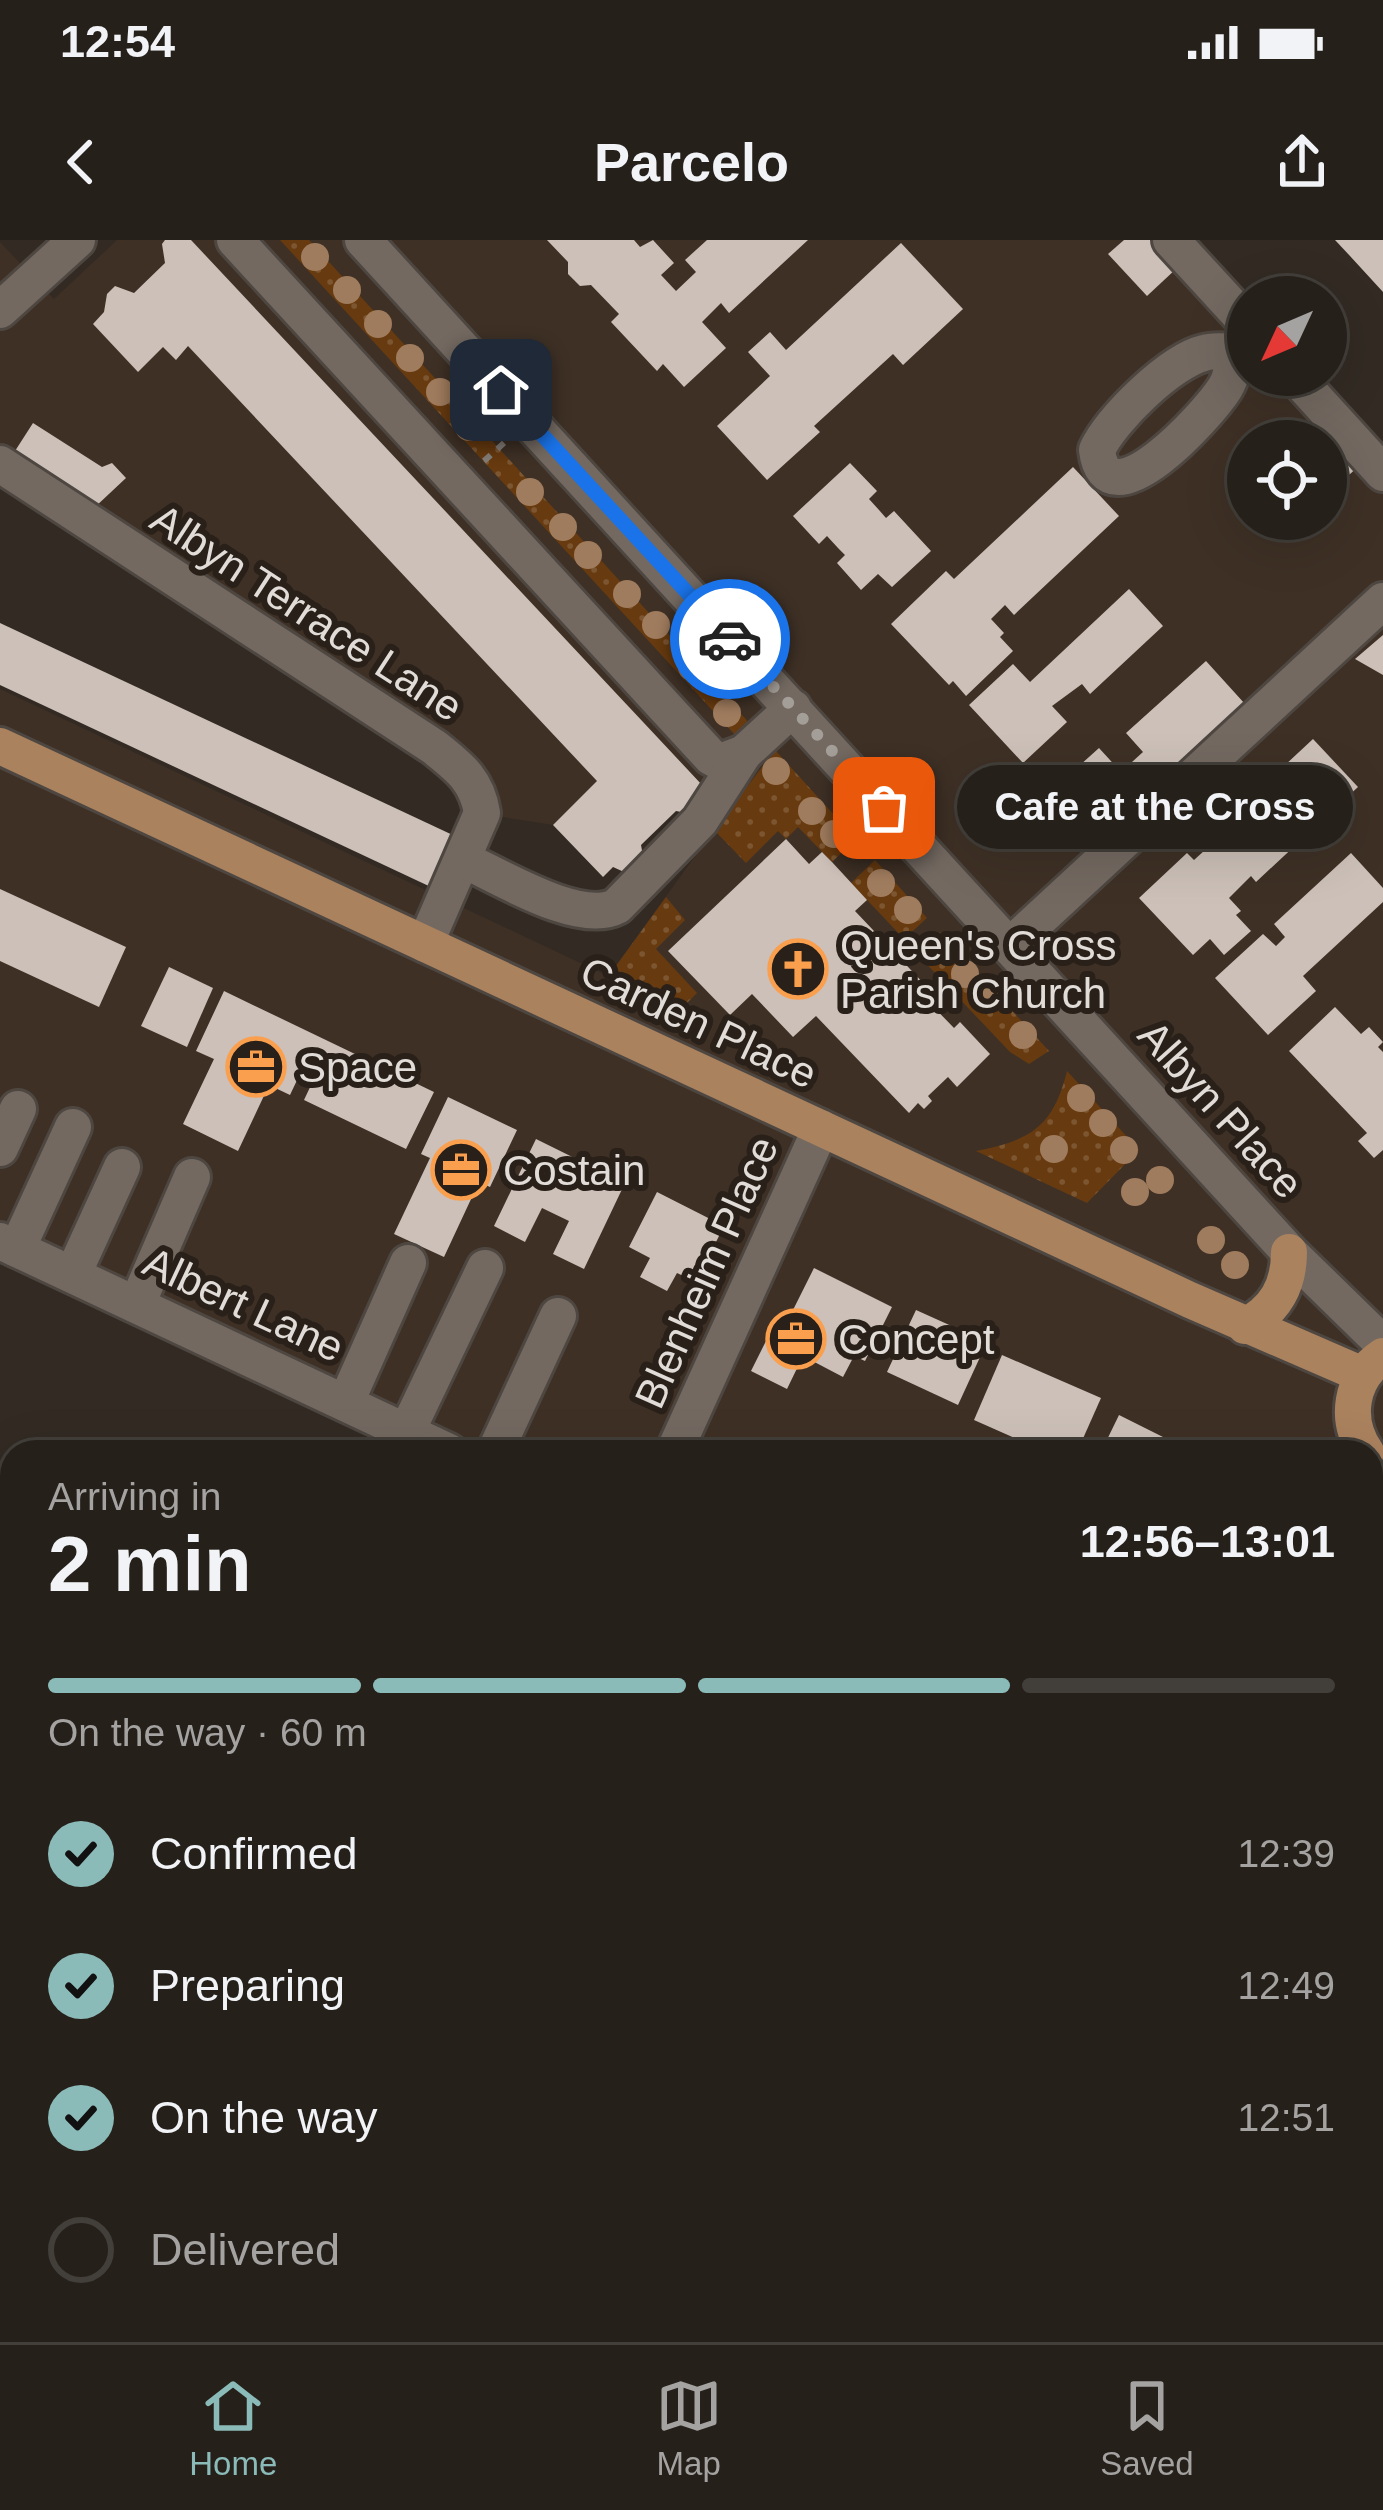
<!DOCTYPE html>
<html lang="en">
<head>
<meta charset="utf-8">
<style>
  :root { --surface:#26201a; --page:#322d27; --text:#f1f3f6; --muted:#a4a3a2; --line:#423e39; --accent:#8bbbb9 }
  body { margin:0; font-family:Arial,sans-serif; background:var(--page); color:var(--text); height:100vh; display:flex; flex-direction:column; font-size:45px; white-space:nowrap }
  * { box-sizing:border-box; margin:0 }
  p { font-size:39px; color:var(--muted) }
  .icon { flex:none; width:66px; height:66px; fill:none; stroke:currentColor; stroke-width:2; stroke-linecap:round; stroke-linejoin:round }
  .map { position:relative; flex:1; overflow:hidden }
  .panel { position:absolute; left:0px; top:1200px; width:1383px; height:903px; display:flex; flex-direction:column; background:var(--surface); border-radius:36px 36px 0 0; box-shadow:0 12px 48px #0002,0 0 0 3px var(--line) }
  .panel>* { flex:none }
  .needle { width:78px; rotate:226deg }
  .controls { position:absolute; left:1227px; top:36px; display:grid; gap:24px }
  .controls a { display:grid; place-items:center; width:120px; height:120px; border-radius:50%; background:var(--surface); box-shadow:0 12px 48px #0002,0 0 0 3px var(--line); font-size:60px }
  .pin { position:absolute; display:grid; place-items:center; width:102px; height:102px; color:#fff; margin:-51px; border-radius:24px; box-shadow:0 6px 18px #0006 }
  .courier { position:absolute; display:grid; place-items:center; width:120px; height:120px; margin:-60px; border:9px solid #1a73e8; border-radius:50%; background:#fff; color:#222; box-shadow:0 3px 15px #0007 }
  .bubble { position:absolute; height:84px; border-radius:42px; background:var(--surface); box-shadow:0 12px 48px #0002,0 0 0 3px var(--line); font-size:39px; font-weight:800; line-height:84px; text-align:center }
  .overview em { font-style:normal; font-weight:800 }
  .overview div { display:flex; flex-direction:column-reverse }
  .overview { display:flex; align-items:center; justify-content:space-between; height:204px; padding:0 48px }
  h1 { font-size:78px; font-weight:800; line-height:90px }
  .bar { display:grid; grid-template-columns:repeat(4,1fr); gap:18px 12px; align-content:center; height:144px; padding:0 48px }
  .bar i { height:15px; border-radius:9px; background:var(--line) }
  .bar .selected { background:var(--accent) }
  .bar p { grid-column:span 4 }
  ol { padding:0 48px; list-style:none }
  li { display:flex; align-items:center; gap:36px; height:132px }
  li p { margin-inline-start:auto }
  li .icon { padding:12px; border-radius:50%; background:var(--accent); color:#111; stroke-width:4 }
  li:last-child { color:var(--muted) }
  li i { width:66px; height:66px; border:6px solid var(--line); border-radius:50% }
  .status { display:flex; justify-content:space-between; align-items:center; height:84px; padding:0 60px; background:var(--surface); direction:ltr }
  .status svg { height:33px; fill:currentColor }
  header { display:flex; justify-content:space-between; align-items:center; height:156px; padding:0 48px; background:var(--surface); font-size:54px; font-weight:800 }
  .tab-bar { display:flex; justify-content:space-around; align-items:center; height:168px; border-top:3px solid var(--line); background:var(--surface); font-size:33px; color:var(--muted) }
  .tab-bar a { display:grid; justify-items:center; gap:6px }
  .tab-bar .selected { color:var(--accent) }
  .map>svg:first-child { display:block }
  .built { fill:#3e3025; fill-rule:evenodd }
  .grass { fill:url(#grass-dots) }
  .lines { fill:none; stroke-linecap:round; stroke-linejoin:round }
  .stream { stroke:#af661c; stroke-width:10 }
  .building { fill:#ccc0b8 }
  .minor-casing { stroke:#4e4741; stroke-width:42 }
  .major-casing { stroke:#4e4741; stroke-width:42 }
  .path { stroke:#847d77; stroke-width:6; stroke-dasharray:9 9; stroke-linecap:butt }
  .minor { stroke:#736961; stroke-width:36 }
  .major { stroke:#ab825e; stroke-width:36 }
  .tree { fill:#a07c5e }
  .done { stroke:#a49e98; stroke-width:12; stroke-dasharray:0 21.6 }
  .route { stroke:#1a73e8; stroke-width:15 }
  .labels { text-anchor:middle; stroke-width:12; stroke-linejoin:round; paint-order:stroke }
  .street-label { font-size:42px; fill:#e1dcd7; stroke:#282019 }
  .poi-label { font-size:42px; fill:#e1dcd7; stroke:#282019; text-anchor:start }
</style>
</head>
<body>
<div class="status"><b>12:54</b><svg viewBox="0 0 49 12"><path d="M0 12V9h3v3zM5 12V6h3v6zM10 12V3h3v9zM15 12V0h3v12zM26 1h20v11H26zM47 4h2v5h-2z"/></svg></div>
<header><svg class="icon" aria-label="back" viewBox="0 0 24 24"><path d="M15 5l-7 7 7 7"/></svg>Parcelo<svg class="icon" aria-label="share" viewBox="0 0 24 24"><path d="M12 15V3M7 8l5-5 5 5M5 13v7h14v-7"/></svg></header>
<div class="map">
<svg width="1383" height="2102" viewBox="0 0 1383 2102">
  <defs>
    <pattern id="grass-dots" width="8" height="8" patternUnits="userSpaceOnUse" patternTransform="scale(3)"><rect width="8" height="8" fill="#673a0f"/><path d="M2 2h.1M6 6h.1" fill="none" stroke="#7c5631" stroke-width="1.8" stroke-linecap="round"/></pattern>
  </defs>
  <rect width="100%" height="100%" fill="#322a23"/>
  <path class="built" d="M117,0H1150L1248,106V135H1274L1383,253V1634L1371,1628V1212H485L0,984V449L608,736L728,571L651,491L553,585L496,576L461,542L0,244V2L54,59ZM1248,201H1326V279H1248Z"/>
  <g class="grass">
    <polygon points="280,0 309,0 752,486 735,495"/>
    <polygon points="775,510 856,599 832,622 798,587 786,599 778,591 746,623 714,590"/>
    <polygon points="875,620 927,678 904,699 851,643"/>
    <polygon points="666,657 685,680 656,709 697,753 679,771 608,737"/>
    <polygon points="940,692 1049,811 1029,824 1010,812 917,714"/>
    <path d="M1067,831L1139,910L1087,963L976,911C1031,900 1053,887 1067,831Z"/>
  </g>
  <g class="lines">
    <polyline class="stream" points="1371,1829 1383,1835"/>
  </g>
  <g class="building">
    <polygon points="165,0 191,0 704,547 686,573 676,571 641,605 643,616 637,627 624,632 613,627 603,637 553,585 597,541 188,106 176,120 163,107 138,132 93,84 104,72 107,54 115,46 134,53 165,23 162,4"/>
    <polygon points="547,0 634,0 640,7 653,0 674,23 661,35 676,51 696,32 685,20 707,0 808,0 729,73 721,63 702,82 726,108 684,147 663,124 657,131 611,82 619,74 591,45 580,46 568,34 568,22"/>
    <polygon points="1124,0 1152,0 1177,28 1147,56 1108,14"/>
    <polygon points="1335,0 1383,0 1383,52 1350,16"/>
    <polygon points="901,3 963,69 903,125 893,114 814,186 820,192 767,240 717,186 770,136 748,112 770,92 786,110"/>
    <polygon points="33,183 102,227 112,223 126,238 94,268 75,250 15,211"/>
    <polygon points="1339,200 1361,224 1326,256 1326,212"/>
    <polygon points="850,223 877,251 869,259 879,270 886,278 894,271 931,311 892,347 878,334 861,350 837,323 845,315 838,308 827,296 819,304 793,276"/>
    <polygon points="1073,227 1119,276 1014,375 1005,365 991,379 1004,393 1000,397 1013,411 966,456 953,441 949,445 891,384 946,331 954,339"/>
    <polygon points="1129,349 1163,386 1090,454 1082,444 1052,466 1067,482 1023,523 969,465 1013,424 1030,442"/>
    <polygon points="0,383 457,597 433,648 0,445"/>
    <polygon points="1383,395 1383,435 1355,419"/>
    <polygon points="1206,421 1245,464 1165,535 1155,525 1133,545 1155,570 1105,615 1049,553 1099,508 1121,532 1143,512 1126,493"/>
    <polygon points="1313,499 1358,547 1256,642 1251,636 1229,658 1241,671 1236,675 1251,691 1224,715 1210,699 1193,715 1139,658 1187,613 1194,620 1216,600 1211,594"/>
    <polygon points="786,599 809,624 822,612 832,622 867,660 855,671 928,748 921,754 954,788 960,782 990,814 957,847 948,837 928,856 932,861 924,869 918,863 909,873 816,776 793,797 752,754 730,775 668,711"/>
    <polygon points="1351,613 1383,648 1383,662 1303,736 1316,751 1268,795 1215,738 1263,694 1276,706 1285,697 1274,684"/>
    <polygon points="0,649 126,707 99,767 0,721"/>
    <polygon points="169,727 213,748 187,807 141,786"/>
    <polygon points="224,751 434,852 406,909 304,860 312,843 299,836 290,855 269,845 238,911 183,884 214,819 196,811"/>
    <polygon points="1335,767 1361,794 1369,787 1383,802 1378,807 1383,812 1383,910 1374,918 1358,901 1367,893 1289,811"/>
    <polygon points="448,857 517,890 490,947 479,942 444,1017 394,994 430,918 421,914"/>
    <polygon points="536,899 625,943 584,1029 553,1014 569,981 542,968 525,1002 494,986"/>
    <polygon points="657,952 724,986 696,1042 677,1033 667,1051 640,1037 650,1018 629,1007"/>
    <polygon points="814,1028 892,1067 865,1121 854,1116 843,1137 803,1116 787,1149 751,1131 778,1077 787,1082"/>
    <polygon points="916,1070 987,1102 958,1165 887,1132"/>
    <polygon points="1002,1115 1101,1158 1077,1212 1046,1212 974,1180"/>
    <polygon points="1119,1175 1169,1200 1195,1212 1101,1212"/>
    <polygon points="0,1226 12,1232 12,1290 0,1284"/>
    <polygon points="1383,1353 1383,1572 1371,1598 1371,1401 1378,1387 1371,1384 1371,1379"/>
    <polygon points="0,1408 12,1414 12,1478 0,1472"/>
    <polygon points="0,1577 12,1580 12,1612 0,1606"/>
    <polygon points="1371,1740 1383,1746 1383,1803 1371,1797"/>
    <polygon points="0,1931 7,1938 12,1932 12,2018 0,2007"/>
    <polygon points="1383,2053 1383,2082 1372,2077"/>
    <polygon points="111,2091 186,2091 181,2102 112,2102"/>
    <polygon points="326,2091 396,2091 390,2102 321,2102"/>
    <polygon points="827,2091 880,2091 875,2102 850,2102"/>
    <polygon points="1034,2091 1068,2091 1093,2102 1030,2102"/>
  </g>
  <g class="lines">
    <g class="minor-casing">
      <g id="minor">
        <polyline points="235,0 711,517 720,522 744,513 793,468"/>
        <polyline points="363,0 1289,1012 1383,1104"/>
        <polyline points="1171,0 1248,84"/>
        <polyline points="0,70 77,0"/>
        <path d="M1233,112C1233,125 1232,137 1225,148C1208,175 1106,288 1097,210C1111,179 1171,121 1204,113C1213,110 1224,111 1233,112L1248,98"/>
        <polyline points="1294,135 1383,233"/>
        <path d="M0,224L434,507C459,527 477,540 482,573L425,704"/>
        <path d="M464,620C501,637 580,686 617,666L700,581L744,513"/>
        <polyline points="1011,705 1383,361"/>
        <polyline points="0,908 18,869"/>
        <polyline points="0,1001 449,1212"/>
        <polyline points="17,1009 73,887"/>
        <polyline points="73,1034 122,927"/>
        <polyline points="137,1064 192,937"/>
        <polyline points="346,1162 408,1023"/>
        <polyline points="406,1193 485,1028"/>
        <polyline points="495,1212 558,1076"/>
        <polyline points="674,1212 821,888"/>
        <polyline points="1371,1270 1383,1242"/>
        <polyline points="0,1345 12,1351"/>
        <polyline points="0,1566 12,1571"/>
        <polyline points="1371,1646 1383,1652"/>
        <polyline points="1371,1861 1383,1866"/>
        <polyline points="0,1891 12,1880"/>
        <polyline points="0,2079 26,2102"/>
        <polyline points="1228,2091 1252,2102"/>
        <polyline points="259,2102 264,2091"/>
        <polyline points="608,2102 613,2091"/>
        <polyline points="988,2102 993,2091"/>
      </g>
    </g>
    <g class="major-casing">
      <g id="major">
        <polyline points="0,506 1190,1060 1363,1135"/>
        <path d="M1245,1086C1275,1070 1289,1047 1289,1012"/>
        <path d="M1366,1212C1344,1180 1350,1138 1383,1116"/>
      </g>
    </g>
    <polyline class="path" points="484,221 505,202"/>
    <use href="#minor" class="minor"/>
    <use href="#major" class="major"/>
  </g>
  <g class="tree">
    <circle cx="315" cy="17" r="14"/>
    <circle cx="347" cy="50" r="14"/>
    <circle cx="378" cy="84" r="14"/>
    <circle cx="410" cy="118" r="14"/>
    <circle cx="440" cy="152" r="14"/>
    <circle cx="469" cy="187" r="14"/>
    <circle cx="530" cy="252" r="14"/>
    <circle cx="563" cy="287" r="14"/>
    <circle cx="588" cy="315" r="14"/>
    <circle cx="627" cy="354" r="14"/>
    <circle cx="656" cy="385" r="14"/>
    <circle cx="692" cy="427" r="14"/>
    <circle cx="727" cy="473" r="14"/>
    <circle cx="776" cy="531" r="14"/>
    <circle cx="812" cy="571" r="14"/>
    <circle cx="834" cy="594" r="14"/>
    <circle cx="881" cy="643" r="14"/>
    <circle cx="908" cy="670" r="14"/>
    <circle cx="947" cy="709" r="14"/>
    <circle cx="965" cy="734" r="14"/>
    <circle cx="985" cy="757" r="14"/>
    <circle cx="1023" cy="795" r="14"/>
    <circle cx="1081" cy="858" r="14"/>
    <circle cx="1103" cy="883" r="14"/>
    <circle cx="1054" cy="909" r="14"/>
    <circle cx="1124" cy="910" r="14"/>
    <circle cx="1160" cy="940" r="14"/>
    <circle cx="1135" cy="952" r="14"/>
    <circle cx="1211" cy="1000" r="14"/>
    <circle cx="1235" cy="1025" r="14"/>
  </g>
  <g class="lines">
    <polyline class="done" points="730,399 884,568"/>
    <polyline class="route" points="501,150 730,399"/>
  </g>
  <defs>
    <g id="church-ring" transform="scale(3)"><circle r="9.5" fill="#282019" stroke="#fa9f4e" stroke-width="1.5"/><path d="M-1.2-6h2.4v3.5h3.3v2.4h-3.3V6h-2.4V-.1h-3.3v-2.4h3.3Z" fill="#fa9f4e"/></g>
    <g id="office-ring" transform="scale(3)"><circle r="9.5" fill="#282019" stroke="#fa9f4e" stroke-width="1.5"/><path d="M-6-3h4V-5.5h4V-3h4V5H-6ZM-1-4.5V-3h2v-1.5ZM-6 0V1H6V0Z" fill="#fa9f4e"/></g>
  </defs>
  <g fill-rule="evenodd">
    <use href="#church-ring" x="798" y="729"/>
    <use href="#office-ring" x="256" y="827"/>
    <use href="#office-ring" x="461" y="930"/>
    <use href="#office-ring" x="796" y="1099"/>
  </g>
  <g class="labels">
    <g class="street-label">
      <text transform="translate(307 372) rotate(33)" y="15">Albyn Terrace Lane</text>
      <text transform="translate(699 782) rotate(25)" y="15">Carden Place</text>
      <text transform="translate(1221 869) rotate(48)" y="15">Albyn Place</text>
      <text transform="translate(706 1032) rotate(-66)" y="15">Blenheim Place</text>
      <text transform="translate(244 1064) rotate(25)" y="15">Albert Lane</text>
    </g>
    <g class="poi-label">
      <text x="840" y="720">Queen's Cross<tspan x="840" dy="48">Parish Church</tspan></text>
      <text x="298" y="842">Space</text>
      <text x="503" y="945">Costain</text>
      <text x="838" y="1114">Concept</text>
    </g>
  </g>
</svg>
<div class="controls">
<a><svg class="needle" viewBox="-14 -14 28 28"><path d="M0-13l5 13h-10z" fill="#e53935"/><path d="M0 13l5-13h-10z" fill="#a4a3a2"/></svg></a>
<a><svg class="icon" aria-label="locate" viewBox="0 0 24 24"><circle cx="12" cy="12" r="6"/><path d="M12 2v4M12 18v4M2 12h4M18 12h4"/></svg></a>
</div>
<div class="pin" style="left:884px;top:568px;background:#ea580c"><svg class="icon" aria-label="bag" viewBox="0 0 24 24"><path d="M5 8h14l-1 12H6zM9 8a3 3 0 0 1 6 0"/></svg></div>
<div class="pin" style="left:501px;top:150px;background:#1f2937"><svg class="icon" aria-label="home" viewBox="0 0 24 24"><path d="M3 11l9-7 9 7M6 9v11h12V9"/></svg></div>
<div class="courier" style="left:730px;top:399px"><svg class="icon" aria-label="car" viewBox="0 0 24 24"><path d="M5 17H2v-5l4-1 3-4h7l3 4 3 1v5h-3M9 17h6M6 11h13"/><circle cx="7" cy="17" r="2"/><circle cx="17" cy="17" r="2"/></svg></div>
<div class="bubble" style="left:957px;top:525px;width:396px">Cafe at the Cross</div>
<section class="panel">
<div class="overview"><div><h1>2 min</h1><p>Arriving in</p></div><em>12:56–13:01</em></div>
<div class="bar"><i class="selected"></i><i class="selected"></i><i class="selected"></i><i></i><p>On the way · 60 m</p></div>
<ol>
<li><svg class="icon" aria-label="check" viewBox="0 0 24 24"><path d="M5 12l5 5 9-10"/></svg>Confirmed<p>12:39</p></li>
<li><svg class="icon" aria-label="check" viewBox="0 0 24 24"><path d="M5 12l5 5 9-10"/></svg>Preparing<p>12:49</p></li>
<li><svg class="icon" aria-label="check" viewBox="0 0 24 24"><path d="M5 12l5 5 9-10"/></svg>On the way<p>12:51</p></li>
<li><i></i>Delivered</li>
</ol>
</section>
</div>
<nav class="tab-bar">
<a class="selected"><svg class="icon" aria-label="home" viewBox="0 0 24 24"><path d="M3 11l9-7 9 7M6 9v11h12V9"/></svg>Home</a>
<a><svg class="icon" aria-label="map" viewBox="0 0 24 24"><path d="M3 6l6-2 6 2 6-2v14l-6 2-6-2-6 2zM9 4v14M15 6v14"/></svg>Map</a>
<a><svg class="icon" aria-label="saved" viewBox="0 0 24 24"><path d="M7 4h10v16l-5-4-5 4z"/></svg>Saved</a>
</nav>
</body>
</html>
